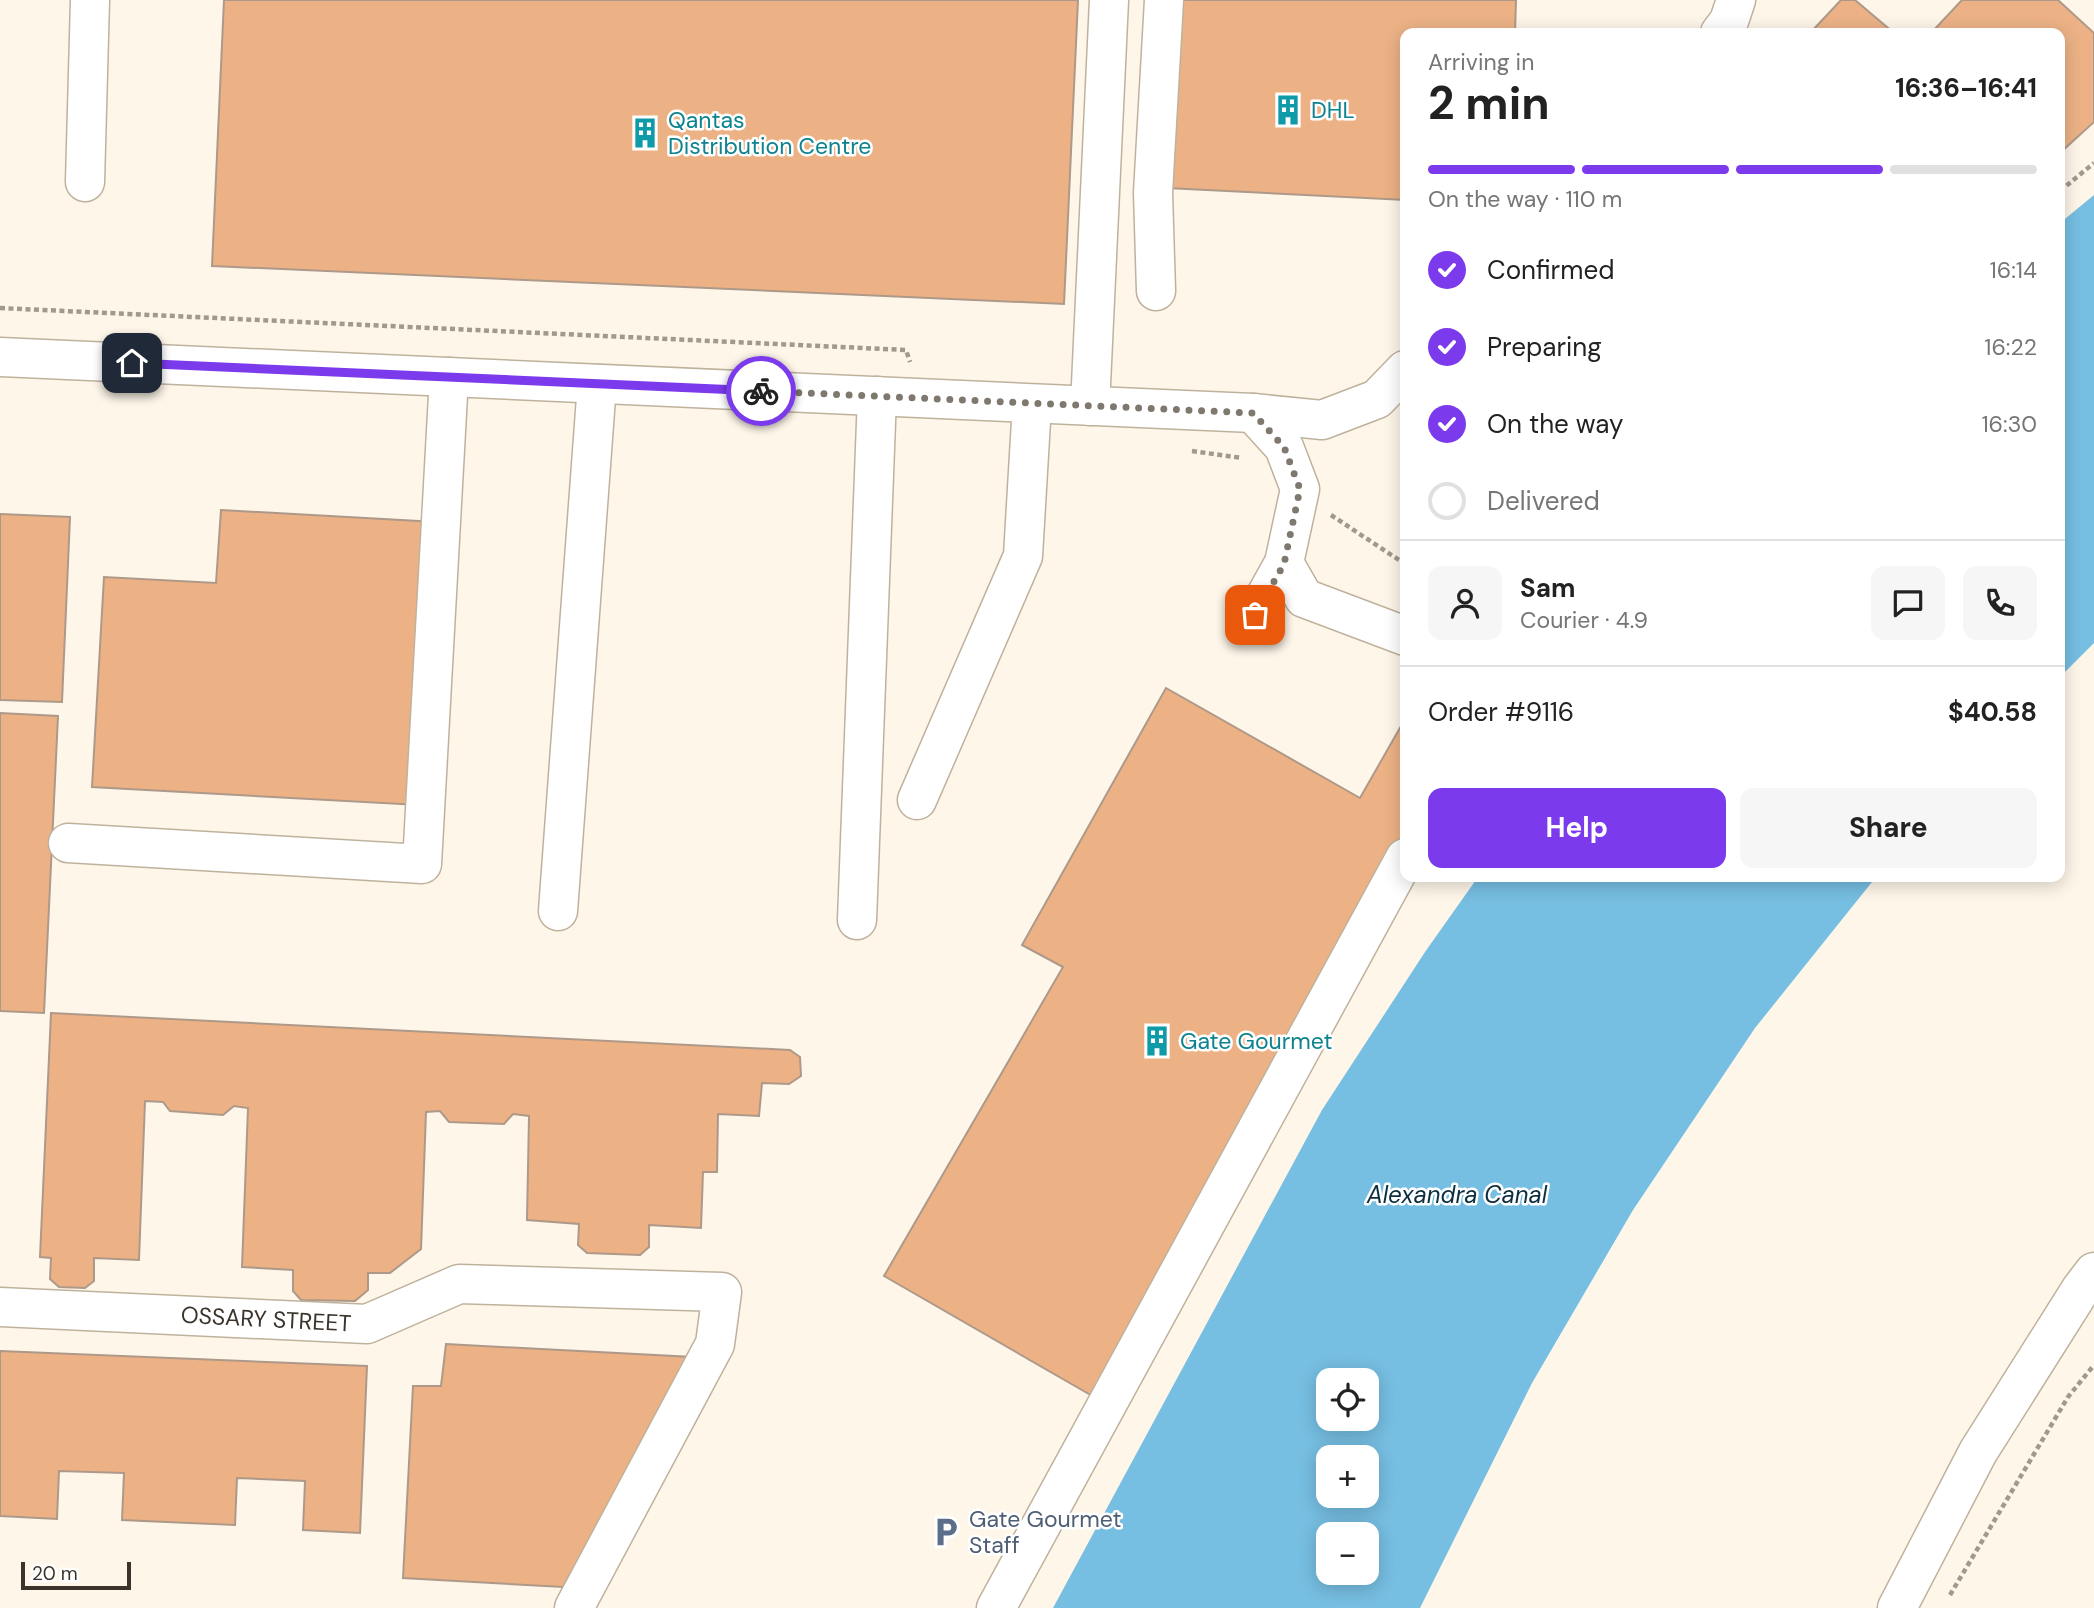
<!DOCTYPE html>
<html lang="en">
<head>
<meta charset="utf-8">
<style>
  :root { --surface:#fff; --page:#f6f6f6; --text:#222; --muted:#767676; --line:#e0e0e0; --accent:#7c3aed }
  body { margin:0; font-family:"DM Sans",sans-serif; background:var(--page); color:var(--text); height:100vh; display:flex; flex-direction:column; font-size:26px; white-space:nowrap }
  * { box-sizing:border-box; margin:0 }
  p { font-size:23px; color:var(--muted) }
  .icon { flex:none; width:38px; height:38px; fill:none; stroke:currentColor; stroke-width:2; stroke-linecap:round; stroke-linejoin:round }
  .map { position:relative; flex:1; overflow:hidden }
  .panel { position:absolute; left:1400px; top:28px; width:665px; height:854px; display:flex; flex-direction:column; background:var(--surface); border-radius:14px; box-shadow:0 4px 18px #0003 }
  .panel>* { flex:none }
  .fabs { position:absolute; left:1316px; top:1368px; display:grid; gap:14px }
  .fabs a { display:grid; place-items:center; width:63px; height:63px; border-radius:14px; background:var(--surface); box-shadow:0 4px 18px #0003; font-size:35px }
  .scale { position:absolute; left:21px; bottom:18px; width:110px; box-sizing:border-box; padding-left:7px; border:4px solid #3a342c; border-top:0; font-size:19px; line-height:24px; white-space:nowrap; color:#3a342c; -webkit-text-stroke:5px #fff; paint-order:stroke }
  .pin { position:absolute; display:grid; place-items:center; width:60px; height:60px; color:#fff; margin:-30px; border-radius:14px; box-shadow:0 4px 10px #0006 }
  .courier { position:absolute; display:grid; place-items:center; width:70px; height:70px; margin:-35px; border:5px solid #7c3aed; border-radius:50%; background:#fff; color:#222; box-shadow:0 2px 9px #0007 }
  .summary em { font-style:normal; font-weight:700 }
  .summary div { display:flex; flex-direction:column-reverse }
  .summary { display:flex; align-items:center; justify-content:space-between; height:119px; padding:0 28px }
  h1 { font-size:46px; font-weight:700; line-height:52px }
  .bar { display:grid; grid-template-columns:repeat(4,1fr); gap:10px 7px; align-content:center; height:84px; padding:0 28px }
  .bar i { height:9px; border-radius:5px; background:var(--line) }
  .bar .selected { background:var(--accent) }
  .bar p { grid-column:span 4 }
  .line { display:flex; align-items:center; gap:18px; padding:0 28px; border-top:2px solid var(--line) }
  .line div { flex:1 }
  .round { display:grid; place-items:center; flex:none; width:74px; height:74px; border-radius:14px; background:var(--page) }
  ol { padding:0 28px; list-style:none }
  li { display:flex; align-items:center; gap:21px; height:77px }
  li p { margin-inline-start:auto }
  li .icon { padding:7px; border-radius:50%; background:var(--accent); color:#fff; stroke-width:4 }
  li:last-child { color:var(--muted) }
  li i { width:38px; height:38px; border:4px solid var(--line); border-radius:50% }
  .action { display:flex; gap:14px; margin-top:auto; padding:14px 28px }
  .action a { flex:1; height:80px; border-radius:14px; background:var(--accent); color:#fff; font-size:28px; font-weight:700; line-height:80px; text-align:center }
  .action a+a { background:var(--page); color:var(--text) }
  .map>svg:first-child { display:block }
  .water { fill:#76bee2; fill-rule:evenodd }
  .building { fill:#ecb286; stroke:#ae9989; stroke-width:2 }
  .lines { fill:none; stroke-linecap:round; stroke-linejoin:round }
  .minor-casing { stroke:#bfb29d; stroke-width:41 }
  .path { stroke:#a0998e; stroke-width:4.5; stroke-dasharray:5 3.5; stroke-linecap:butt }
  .minor { stroke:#fff; stroke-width:38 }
  .done { stroke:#7f786e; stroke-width:7; stroke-dasharray:0 12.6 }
  .route { stroke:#7c3aed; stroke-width:9 }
  .labels { text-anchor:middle; stroke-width:5; stroke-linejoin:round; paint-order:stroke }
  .culture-label { font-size:23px; fill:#0d838f; stroke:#fff; text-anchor:start }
  .street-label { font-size:23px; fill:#3a342c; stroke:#fff }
  .service-label { font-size:23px; fill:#4e5e75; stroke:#fff; text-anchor:start }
  .water-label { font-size:24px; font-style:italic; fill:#0c2e3e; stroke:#fff }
</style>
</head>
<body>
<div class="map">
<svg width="2094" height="1608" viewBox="0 0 2094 1608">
  <rect width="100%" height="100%" fill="#fef6e9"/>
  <g class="water">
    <polygon points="2094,195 2094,643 2060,677 2060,223"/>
    <path d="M1478,877H1876L1755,1028L1633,1210L1532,1383L1420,1608H1053L1322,1110L1425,952ZM1328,1381H1367V1419H1328ZM1328,1458H1367V1496H1328ZM1328,1535H1367V1573H1328Z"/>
  </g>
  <g class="building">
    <polygon points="224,0 1078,0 1064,304 212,266"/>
    <polygon points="1177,0 1516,0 1515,33 1405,33 1405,200 1167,188"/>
    <polygon points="1841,0 1855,0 1894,33 1810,33"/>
    <polygon points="1962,0 2058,0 2094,33 2094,122 2060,153 2060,33 1931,33"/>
    <polygon points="221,510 436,522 419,805 92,787 104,577 216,583"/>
    <polygon points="0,514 70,517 62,702 0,700"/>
    <polygon points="1166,688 1360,798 1405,719 1405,843 1094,1397 884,1276 1063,967 1022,945"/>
    <polygon points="0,713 58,716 44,1013 0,1011"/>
    <polygon points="51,1013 790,1050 800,1057 801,1076 789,1084 762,1083 759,1116 718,1114 717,1172 703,1172 701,1228 649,1225 649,1247 640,1255 587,1253 578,1245 579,1224 527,1220 529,1116 513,1114 504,1124 449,1122 440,1111 426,1112 421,1249 390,1273 368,1273 368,1290 355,1301 301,1300 293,1291 293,1270 242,1267 248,1108 234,1106 223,1115 170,1111 163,1102 145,1101 139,1260 94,1258 94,1281 85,1288 59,1287 50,1279 51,1258 40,1257"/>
    <polygon points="446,1344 692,1357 563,1587 403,1578 413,1386 441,1386"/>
    <polygon points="0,1351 367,1366 360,1533 303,1530 305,1481 237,1478 235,1525 122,1520 124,1473 59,1471 57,1519 0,1516"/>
  </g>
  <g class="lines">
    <g class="minor-casing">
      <g id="minor">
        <polyline points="1720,33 1729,21 1736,0"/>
        <polyline points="85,182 90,0"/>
        <polyline points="1156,291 1153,193 1164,0"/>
        <polyline points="0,357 1253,413 1322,420 1377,399 1405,370"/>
        <polyline points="1090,406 1109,0"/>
        <polyline points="1253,413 1284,447 1300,489 1284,563 1304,598 1405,636"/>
        <polyline points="1255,615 1284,563"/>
        <polyline points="917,800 1023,556 1032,404"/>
        <polyline points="68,843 422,864 449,377"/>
        <polyline points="558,911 597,384"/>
        <polyline points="857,920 877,396"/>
        <polyline points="0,1307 367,1324 459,1284 722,1292 715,1344 574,1608"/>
        <polyline points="996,1608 1405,858"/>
        <polyline points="1897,1608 1978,1452 2081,1289 2094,1272"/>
      </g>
    </g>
    <g class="path">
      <polyline points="2060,191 2094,163"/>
      <polyline points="0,308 906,350 910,362"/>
      <polyline points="1192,451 1242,458"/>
      <polyline points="1331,515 1405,564"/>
      <polyline points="1950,1595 2068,1397 2094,1365"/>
    </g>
    <use href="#minor" class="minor"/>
  </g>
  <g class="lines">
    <polyline class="done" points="761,391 1253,413 1284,447 1300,489 1284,564 1255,615"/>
    <polyline class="route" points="132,363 761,391"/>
  </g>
  <defs>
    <g id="building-bare" transform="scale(2.415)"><path d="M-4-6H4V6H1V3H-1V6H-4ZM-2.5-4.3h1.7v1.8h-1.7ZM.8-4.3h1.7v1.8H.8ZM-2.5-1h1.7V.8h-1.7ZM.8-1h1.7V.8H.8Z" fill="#0f9aa8" stroke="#fff" stroke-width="2.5" paint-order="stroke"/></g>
    <g id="parking-bare" transform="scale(2.415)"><path d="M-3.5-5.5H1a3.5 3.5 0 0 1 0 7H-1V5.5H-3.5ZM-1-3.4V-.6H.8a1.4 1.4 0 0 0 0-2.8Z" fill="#5c6f8a" stroke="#fff" stroke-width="2.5" paint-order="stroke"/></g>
  </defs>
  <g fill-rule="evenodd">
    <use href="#building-bare" x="1288" y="110"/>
    <use href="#building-bare" x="645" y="133"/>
    <use href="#building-bare" x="1157" y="1041"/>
    <use href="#parking-bare" x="946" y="1532"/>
  </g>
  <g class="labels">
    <g class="culture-label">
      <text x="1311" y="118">DHL</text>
      <text x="668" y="128">Qantas<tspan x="668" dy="26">Distribution Centre</tspan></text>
      <text x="1180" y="1049">Gate Gourmet</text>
    </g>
    <g class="street-label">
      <text transform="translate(266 1319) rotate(3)" y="8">OSSARY STREET</text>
    </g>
    <g class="service-label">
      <text x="969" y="1527">Gate Gourmet<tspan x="969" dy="26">Staff</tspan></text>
    </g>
    <g class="water-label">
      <text x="1457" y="1203">Alexandra Canal</text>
    </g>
  </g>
</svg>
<div class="fabs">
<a><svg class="icon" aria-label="locate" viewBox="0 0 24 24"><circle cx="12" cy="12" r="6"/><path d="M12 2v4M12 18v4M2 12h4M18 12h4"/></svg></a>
<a>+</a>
<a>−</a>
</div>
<div class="scale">20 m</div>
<div class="pin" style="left:1255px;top:615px;background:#ea580c"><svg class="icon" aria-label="bag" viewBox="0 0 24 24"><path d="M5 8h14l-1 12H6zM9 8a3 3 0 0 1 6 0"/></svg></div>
<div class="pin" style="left:132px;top:363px;background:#1f2937"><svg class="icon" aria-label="home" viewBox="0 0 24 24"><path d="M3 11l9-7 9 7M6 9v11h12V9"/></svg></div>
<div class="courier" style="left:761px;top:391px"><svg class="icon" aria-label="bike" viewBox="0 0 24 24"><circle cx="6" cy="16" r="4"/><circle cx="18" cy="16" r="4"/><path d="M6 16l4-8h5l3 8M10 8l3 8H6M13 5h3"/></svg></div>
<section class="panel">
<div class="summary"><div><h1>2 min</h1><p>Arriving in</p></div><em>16:36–16:41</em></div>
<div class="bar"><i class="selected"></i><i class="selected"></i><i class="selected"></i><i></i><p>On the way · 110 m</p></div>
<ol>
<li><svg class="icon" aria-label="check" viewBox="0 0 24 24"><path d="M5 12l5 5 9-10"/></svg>Confirmed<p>16:14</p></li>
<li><svg class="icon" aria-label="check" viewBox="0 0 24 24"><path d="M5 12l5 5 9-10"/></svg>Preparing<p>16:22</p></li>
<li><svg class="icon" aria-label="check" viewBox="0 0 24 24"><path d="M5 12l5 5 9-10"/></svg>On the way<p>16:30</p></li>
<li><i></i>Delivered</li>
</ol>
<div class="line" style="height:126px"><a class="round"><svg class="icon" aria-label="person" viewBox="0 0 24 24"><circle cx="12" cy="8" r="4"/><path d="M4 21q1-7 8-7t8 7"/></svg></a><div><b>Sam</b><p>Courier · 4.9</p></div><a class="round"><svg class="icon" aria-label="chat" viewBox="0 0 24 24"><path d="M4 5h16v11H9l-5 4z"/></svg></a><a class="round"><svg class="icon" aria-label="phone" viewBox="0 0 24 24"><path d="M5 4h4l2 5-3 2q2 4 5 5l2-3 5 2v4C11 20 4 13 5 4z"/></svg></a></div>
<div class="line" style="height:91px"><div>Order #9116</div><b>$40.58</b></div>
<div class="action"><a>Help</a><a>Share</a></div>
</section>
</div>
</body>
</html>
